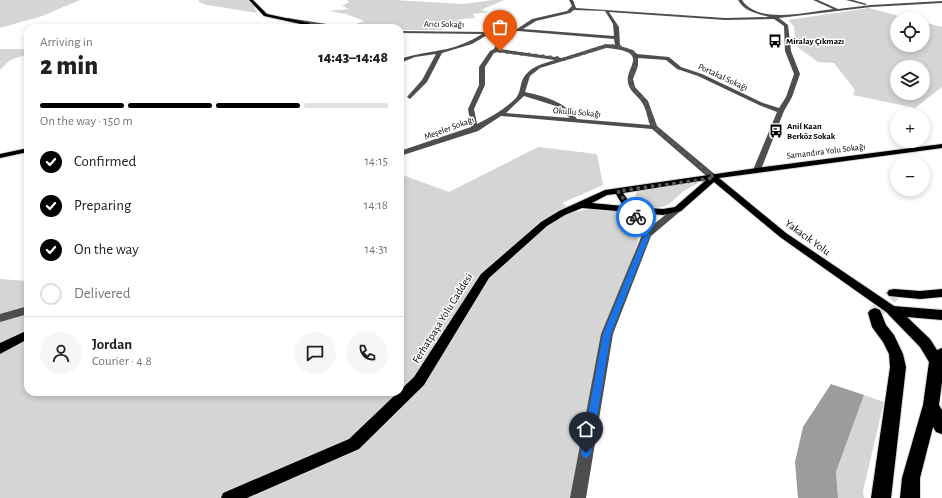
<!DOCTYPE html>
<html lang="en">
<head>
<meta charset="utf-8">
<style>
  :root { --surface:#fff; --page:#f6f6f6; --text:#202124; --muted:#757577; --line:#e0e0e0; --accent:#000 }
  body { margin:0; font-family:"Alegreya Sans",sans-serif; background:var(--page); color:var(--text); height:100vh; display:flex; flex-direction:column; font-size:15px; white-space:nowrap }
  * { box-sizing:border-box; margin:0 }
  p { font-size:13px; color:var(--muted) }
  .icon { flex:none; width:22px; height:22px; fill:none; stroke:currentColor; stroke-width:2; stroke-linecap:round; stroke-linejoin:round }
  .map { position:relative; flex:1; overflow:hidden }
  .drawer { position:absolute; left:24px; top:24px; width:380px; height:372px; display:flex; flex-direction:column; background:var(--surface); border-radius:12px; box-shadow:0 2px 6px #0003 }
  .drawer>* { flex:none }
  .buttons { position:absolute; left:890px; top:12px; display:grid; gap:8px }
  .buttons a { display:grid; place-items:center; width:40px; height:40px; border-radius:50%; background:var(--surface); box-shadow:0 2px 6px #0003; font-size:20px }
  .pin { position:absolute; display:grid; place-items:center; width:34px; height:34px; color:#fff; margin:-41px -17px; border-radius:50% 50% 50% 0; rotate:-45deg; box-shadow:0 0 4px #0007 }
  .pin .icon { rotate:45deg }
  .courier { position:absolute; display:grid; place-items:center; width:40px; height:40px; margin:-20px; border:3px solid #1a73e8; border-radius:50%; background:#fff; color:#222; box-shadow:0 1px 5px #0007 }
  .overview em { font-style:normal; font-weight:800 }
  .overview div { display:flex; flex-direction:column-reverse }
  .overview { display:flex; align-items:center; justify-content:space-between; height:68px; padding:0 16px }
  h1 { font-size:26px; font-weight:800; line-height:30px }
  .bar { display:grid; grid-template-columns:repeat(4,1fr); gap:6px 4px; align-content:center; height:48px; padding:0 16px }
  .bar i { height:5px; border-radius:3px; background:var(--line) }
  .bar .selected { background:var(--accent) }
  .bar p { grid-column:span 4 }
  .line { display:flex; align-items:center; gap:10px; padding:0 16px; border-top:1px solid var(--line) }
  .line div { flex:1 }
  .round { display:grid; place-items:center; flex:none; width:42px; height:42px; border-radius:21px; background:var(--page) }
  ol { padding:0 16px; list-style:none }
  li { display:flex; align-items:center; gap:12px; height:44px }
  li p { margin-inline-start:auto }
  li .icon { padding:4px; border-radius:50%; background:var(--accent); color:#fff; stroke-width:4 }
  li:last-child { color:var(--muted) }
  li i { width:22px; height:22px; border:2px solid var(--line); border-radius:50% }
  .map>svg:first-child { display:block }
  .green { fill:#d5d5d5; fill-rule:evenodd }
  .water { fill:#9c9c9c }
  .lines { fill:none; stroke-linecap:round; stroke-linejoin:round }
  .highway-tunnel { stroke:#d9d9d9; stroke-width:14; stroke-dasharray:14 7; stroke-linecap:butt }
  .major-casing { stroke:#dbdbdb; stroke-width:2 }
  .highway-casing { stroke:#dbdbdb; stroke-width:2 }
  .minor { fill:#4e4e4e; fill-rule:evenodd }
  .major { fill:#000; fill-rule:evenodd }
  .highway { fill:#000; fill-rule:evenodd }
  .route { fill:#1a73e8 }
  .done { stroke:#595959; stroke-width:4; stroke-dasharray:0 7.2 }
  .labels { text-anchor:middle; stroke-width:3; stroke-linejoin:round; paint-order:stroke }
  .far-street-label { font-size:9px; fill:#000; stroke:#fff }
  .far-poi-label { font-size:9px; font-weight:bold; fill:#000; stroke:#fff; text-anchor:start }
  .street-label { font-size:11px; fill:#000; stroke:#fff }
</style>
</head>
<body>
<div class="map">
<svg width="942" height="498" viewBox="0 0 942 498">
  <rect width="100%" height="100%" fill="#fff"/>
  <g class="green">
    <polygon points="0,0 80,0 42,16 0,28"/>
    <polygon points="199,0 247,0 253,5 257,13 207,5 199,2"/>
    <polygon points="347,0 394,0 464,4 492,0 504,0 481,10 489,12 473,14 475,18 461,19 461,22 446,22 442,30 400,30 400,28 348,27 364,21 346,14 329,11 349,9 342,6 349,2"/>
    <path d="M869,8L910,19H897V45H923V22L942,27V87L915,108L853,95L855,90L834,63L818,62L796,46L794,26L788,20ZM897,67H923V93H897Z"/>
    <polygon points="0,49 28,49 28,54 10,60 0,70"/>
    <polygon points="538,147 597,154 603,185 562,203 575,212 601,207 633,213 638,242 610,322 581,498 0,498 0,279 28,281 28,392 400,392 400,174 449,192"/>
    <path d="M689,182L698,183C693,186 688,188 684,191C678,195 673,202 667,205C655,211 641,207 635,195L639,189Z"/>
    <polygon points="864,395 884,402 863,491 864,498 838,498 836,472"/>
  </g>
  <polygon class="water" points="831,384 864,395 836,472 838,498 798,498 795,462 803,427"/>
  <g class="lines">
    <polyline class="highway-tunnel" points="875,313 894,293"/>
    <g class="major-casing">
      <g id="major">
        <polygon points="249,0 253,0 267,14 309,23 316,28 311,28 305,25 264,16"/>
        <path d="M942,144V148L719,178L786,233L897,308L899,311L897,314H889L780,237L714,182L681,211L663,215L582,208L565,215L547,226L489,278L424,385L359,449L247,498H221L223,493L349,439L414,377L481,274L541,222L559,211L605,190L757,168ZM706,180L675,207L663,209L633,207L623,193ZM616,194L623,206L592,203L607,195Z"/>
        <polygon points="28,148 28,152 0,158 0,154"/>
        <polygon points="28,330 28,339 0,354 0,343"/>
      </g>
    </g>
    <g class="highway-casing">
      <g id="highway">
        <polygon points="894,289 920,291 942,289 942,297 920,299 889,296 887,293 889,290"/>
        <polygon points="893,306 942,310 942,320 907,317 930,339 937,350 942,348 942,382 939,405 942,410 942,434 936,432 933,427 920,478 920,498 900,498 902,478 923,405 929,362 920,347 888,314 886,311 888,308"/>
        <polygon points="875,308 880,310 886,325 894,335 903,354 906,367 891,498 871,498 890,367 889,354 883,342 872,327 868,313 870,310"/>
      </g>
    </g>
    <g class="minor">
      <path d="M569,0H573L576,8L725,18L769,17C756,13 745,12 738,0H742C758,25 808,12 833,9L813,0H818L838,9L871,5L942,1V3L871,7L779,18L788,25L791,51L800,74L792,97L784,111L760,172H754L753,170L777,112L759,105L698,76L677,69L666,60L638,58V66L633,79L635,87L648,101L657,126L717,176L718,178L717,180H711L652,129L501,116L478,131L400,156V151L471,127L468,109L479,85V67L490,51L494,49L501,33L489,34L472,44L442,53L427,82L410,99L407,97L422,80L436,54L415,57L400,63V59C415,54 431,52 447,49C459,46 471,41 482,34L400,33V31L488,32L517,29L532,19L567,11L572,6ZM574,10L605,11L613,24L614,36L523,29L536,21L570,13ZM609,12L725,20L774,19L784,26L785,51L794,74L786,97L779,108L763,103L702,74L681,67L669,57L637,54L633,50L620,46L619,27ZM518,31L614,39L615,45L606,44L562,58L500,49L506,33ZM606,48C655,52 621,68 629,86C631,92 638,96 641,101C646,107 647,117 650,125L577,119C564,101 546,97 525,92L530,76L540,68ZM498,52L555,60C542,64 528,67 522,81C520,87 520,93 516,98C505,109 491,117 477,124L474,109L485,85V67L494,53ZM524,96L556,106L570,118L506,113Z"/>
      <polygon points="846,0 853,0 867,4 865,5"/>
      <polygon points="288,18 346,27 348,28 337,28 286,20"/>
      <polygon points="630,206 633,207 648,229 675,207 678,206 683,209 651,236 613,334 586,498 570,498 601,334 642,235 625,209"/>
      <polygon points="28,306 28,314 0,322 0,314"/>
    </g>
    <use href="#major" class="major"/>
    <use href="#highway" class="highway"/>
  </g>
  <polygon class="route" points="634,216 638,216 650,235 611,334 591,453 589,456 586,458 582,456 581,453 603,334 644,235 633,217"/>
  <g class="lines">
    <polyline class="done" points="500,51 565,59 606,46 618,46 631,52 635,56 635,66 630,79 632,87 645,101 654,127 714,178 618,191 636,217"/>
  </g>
  <defs>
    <g id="bus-bare" transform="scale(1.08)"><path d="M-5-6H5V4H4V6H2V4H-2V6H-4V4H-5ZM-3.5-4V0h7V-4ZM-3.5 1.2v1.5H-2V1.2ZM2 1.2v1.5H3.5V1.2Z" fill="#000" stroke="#fff" stroke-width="2.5" paint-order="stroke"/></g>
  </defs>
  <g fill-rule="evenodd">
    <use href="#bus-bare" x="775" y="41"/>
    <use href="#bus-bare" x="776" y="131"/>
  </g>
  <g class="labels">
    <g class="far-street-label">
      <text transform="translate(444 24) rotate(1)" y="3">Arıcı Sokağı</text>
      <text transform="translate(723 77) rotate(25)" y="3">Portakal Sokağı</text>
      <text transform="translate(577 112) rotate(5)" y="3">Okullu Sokağı</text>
      <text transform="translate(449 128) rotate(-20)" y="3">Meşeler Sokağı</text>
      <text transform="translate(826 151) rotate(-7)" y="3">Samandıra Yolu Sokağı</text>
    </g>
    <g class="far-poi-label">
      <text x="786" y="44">Miralay Çıkmazı</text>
      <text x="787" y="129">Anil Kaan<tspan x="787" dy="10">Berköz Sokak</tspan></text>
    </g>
    <g class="street-label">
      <text transform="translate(808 237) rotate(36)" y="4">Yakacık Yolu</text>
      <text transform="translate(442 318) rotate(-58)" y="4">Ferhatpaşa Yolu Caddesi</text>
    </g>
  </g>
</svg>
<div class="buttons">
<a><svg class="icon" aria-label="locate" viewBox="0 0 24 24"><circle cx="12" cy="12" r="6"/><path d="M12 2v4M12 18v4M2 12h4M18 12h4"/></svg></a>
<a><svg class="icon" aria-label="layers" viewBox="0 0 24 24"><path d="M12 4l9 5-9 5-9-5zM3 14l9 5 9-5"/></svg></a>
<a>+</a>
<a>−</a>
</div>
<div class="pin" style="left:500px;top:51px;background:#ea580c"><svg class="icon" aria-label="bag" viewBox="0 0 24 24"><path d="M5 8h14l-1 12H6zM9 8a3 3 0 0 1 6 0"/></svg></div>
<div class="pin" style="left:586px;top:453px;background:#1f2937"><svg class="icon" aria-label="home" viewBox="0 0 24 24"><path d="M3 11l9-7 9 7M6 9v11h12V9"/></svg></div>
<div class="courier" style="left:636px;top:217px"><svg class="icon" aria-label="bike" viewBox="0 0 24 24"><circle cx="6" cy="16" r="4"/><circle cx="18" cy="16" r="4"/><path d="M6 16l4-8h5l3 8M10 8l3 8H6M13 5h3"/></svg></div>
<section class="drawer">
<div class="overview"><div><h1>2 min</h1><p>Arriving in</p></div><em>14:43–14:48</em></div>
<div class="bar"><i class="selected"></i><i class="selected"></i><i class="selected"></i><i></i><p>On the way · 150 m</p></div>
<ol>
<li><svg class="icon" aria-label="check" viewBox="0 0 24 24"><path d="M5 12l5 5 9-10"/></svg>Confirmed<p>14:15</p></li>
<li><svg class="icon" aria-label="check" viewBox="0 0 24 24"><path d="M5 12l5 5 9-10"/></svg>Preparing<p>14:18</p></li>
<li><svg class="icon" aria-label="check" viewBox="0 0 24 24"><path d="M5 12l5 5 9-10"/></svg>On the way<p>14:31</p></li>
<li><i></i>Delivered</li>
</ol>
<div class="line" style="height:72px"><a class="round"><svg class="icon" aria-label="person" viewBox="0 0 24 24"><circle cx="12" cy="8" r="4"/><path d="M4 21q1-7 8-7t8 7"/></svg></a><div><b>Jordan</b><p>Courier · 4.8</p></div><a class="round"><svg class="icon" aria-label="chat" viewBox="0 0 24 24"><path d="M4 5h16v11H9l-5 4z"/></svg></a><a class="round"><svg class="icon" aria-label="phone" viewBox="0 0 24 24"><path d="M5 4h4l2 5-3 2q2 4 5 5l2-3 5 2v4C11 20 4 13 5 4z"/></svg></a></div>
</section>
</div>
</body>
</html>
